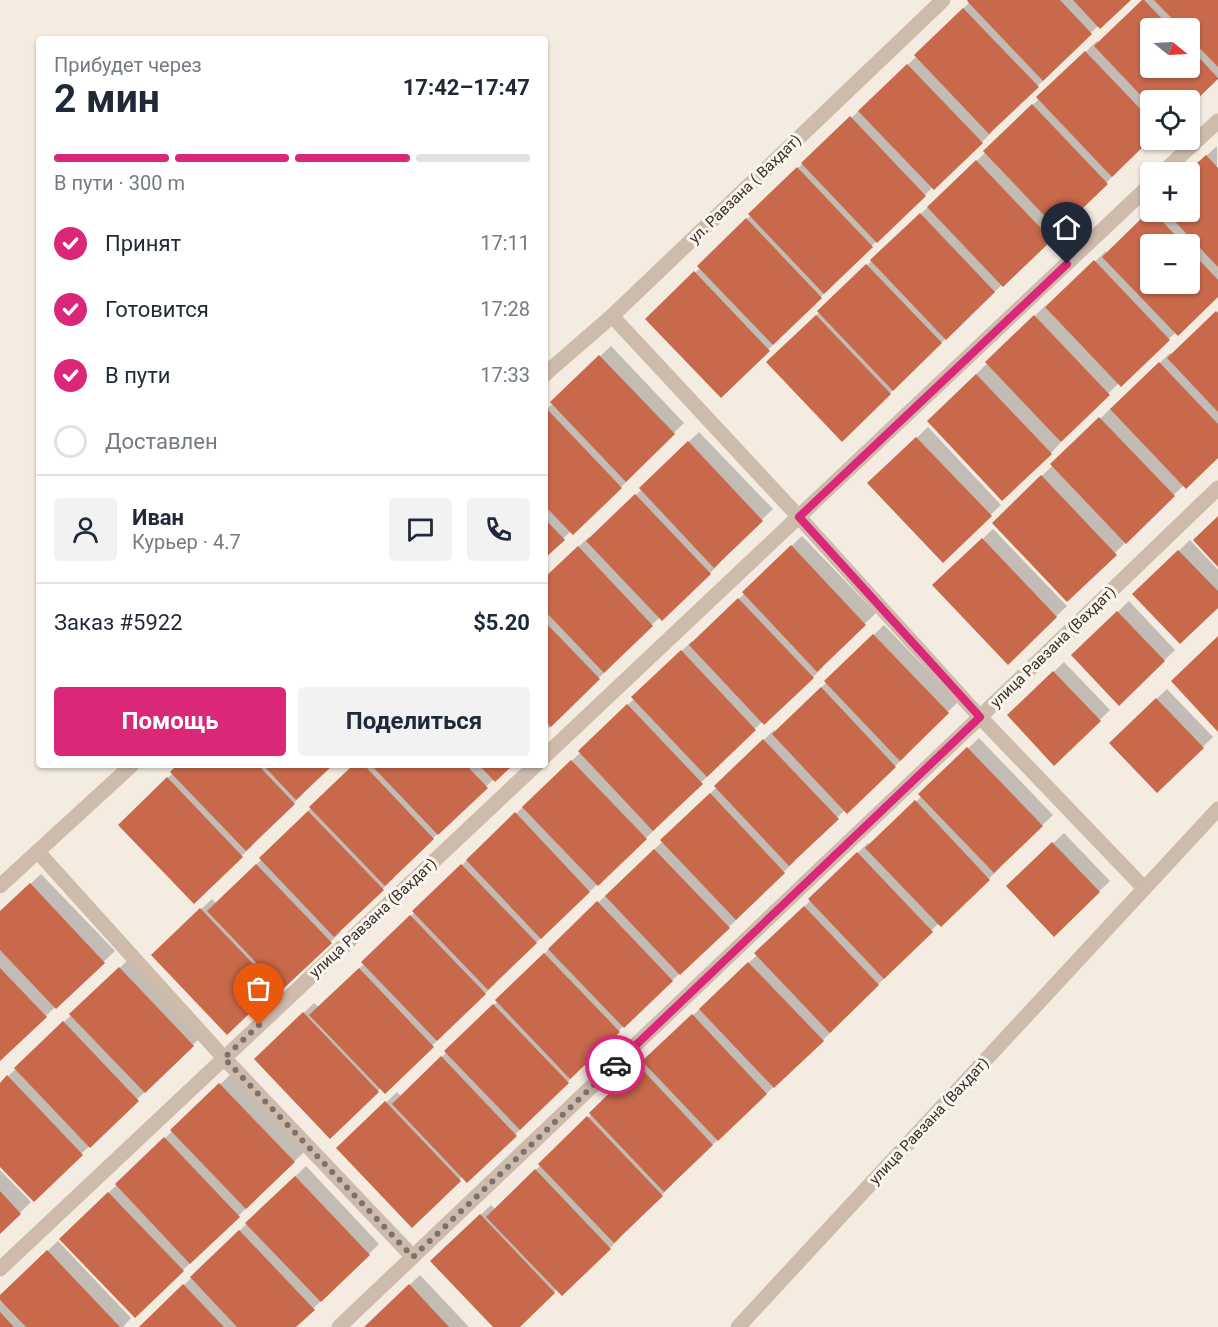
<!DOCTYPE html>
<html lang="ru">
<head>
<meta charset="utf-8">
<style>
  :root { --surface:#fff; --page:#f2f2f3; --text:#1f2937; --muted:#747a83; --line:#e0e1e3; --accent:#db2777 }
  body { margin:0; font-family:Roboto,sans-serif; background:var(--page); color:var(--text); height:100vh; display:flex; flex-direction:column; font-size:22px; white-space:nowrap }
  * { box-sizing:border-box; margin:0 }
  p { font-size:20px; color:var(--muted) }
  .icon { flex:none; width:33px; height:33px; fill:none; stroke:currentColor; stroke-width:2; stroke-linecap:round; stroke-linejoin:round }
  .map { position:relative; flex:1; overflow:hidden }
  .side { position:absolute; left:36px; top:36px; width:512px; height:732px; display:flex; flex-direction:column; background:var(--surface); border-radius:6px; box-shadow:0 2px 4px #0004 }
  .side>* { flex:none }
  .needle { width:39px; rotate:108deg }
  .fabs { position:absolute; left:1140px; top:18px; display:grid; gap:12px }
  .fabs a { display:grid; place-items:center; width:60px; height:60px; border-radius:6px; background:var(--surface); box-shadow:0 2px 4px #0004; font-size:30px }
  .pin { position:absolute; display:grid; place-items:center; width:51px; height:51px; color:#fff; margin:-62px -26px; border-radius:50% 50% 50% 0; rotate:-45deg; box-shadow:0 0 6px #0007 }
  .pin .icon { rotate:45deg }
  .courier { position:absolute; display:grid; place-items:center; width:60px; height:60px; margin:-30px; border:4px solid #db2777; border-radius:50%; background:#fff; color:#222; box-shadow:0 2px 8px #0007 }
  .headline em { font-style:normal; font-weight:700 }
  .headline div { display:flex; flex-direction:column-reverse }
  .headline { display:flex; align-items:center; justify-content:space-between; height:102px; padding:0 18px }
  h1 { font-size:39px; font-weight:700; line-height:45px }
  .bar { display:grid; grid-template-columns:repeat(4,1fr); gap:9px 6px; align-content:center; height:72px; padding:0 18px }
  .bar i { height:8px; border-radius:4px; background:var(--line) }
  .bar .on { background:var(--accent) }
  .bar p { grid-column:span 4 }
  .line { display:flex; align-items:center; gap:15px; padding:0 18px; border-top:2px solid var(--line) }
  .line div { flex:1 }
  .round { display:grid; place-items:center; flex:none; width:63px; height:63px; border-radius:6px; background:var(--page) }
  ol { padding:0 18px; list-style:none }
  li { display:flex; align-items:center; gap:18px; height:66px }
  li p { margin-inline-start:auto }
  li .icon { padding:6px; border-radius:50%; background:var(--accent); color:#fff; stroke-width:4 }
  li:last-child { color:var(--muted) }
  li i { width:33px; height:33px; border:3px solid var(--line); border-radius:50% }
  .action { display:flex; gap:12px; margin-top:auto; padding:12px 18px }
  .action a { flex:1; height:69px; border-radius:6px; background:var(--accent); color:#fff; font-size:24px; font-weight:700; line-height:69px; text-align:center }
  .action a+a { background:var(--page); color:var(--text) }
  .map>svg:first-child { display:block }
  .shadow { fill:#0003; fill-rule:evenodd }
  .building { fill:#c8694b }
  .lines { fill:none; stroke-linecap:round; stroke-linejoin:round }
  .minor { stroke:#cdbbac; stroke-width:15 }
  .done { stroke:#7c716b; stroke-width:6; stroke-dasharray:0 10.8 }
  .route { stroke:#db2777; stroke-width:8 }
  .labels { text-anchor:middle; stroke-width:6; stroke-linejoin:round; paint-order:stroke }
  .street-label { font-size:15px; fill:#3b302b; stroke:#fbf5ee }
</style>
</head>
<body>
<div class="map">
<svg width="1218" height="1327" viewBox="0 0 1218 1327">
  <rect width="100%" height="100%" fill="#f4ebe1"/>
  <g class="shadow">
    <polygon points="970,0 1128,0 1099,25 1047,75 1048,76 991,131 992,132 982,142 933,187 830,286 831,287 778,338 779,339 721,396 647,319 701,267 699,266 751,215 760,204 917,56 926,45 970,2"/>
    <path d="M1143,0H1218V77L1190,104V100H1150V138L1116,171L1117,172L1051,238L900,382V383L890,393L768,362L820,312L829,301L986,152L995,141L1039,99L1049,87L1097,41L1099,43ZM1150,28H1190V68H1150Z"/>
    <path d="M1217,146L1218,295L1176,332L1121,385L1119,383L1060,441L1061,442L1051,453L929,421L1045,306L1047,308L1106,251L1107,253L1150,211L1190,212L1189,172ZM1150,244H1190V284H1150Z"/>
    <polygon points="1218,311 1218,456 1184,485 1067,600 994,523 1111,408 1112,409 1170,353 1172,355"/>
    <polygon points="611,346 684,423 630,475 632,476 621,487 573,533 571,531 544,557 544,412 553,403 562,392"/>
    <polygon points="928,427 1001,505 943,561 880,473"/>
    <polygon points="699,432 773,509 719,561 720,563 710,573 660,617 608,667 609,668 553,723 553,724 544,733 544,579 589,537 591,539 642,489 651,478"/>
    <polygon points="993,529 1067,606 1008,662 945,575"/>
    <polygon points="802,536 876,613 822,665 823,667 813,677 763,721 711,771 712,772 655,827 656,828 646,838 495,982 496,983 442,1034 443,1035 385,1092 381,1088 330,1137 256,1059 314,1003 319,1007 365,963 363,962 415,912 425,900 581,752 580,751 635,698 644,687 692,641 694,643 745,593 754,582"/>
    <polygon points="1190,540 1218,570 1218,606 1134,594"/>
    <polygon points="1129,601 1175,650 1119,703 1073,655"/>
    <polygon points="884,625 958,702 904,754 906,756 895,766 847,812 845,810 793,860 795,861 738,916 739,917 729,927 577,1070 578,1072 525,1123 526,1124 468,1181 463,1176 412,1226 338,1148 397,1092 401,1096 447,1052 446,1051 498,1001 507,989 663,841 663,840 717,787 726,776 774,730 776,732 827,682 836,671"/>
    <polygon points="1064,662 1110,710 1054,764 1009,715"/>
    <polygon points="1167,689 1213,737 1157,791 1111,743"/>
    <polygon points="979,738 1053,815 998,867 1000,868 941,925 939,923 888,973 889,974 832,1029 833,1030 823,1040 671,1184 672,1185 619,1236 620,1238 610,1248 557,1289 518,1327 495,1327 443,1251 491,1205 495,1209 541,1165 540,1164 592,1114 601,1102 758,954 757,953 811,900 820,889 868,843 870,845 922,796 930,784"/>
    <polygon points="179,765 331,765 303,792 304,793 294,803 251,844 252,846 194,902 120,825 173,773"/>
    <polygon points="354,765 511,765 494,779 392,878 393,879 339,930 341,932 282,988 278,983 227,1033 163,945 212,899 216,903 262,859 261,858"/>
    <polygon points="1064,833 1110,881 1054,935 1008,886"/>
    <polygon points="41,874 115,951 0,1059 0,913"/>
    <polygon points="130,958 203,1035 34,1200 0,1164 0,1084"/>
    <polygon points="231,1074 305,1151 183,1270 61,1239"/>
    <polygon points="306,1166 379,1244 324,1298 294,1327 141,1327"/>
    <polygon points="0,1170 31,1202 0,1232"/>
    <polygon points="58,1241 131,1318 123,1327 0,1327 0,1302 2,1300 0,1297"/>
    <polygon points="420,1275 469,1327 366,1327 372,1321"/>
  </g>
  <g class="building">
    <polygon points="968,0 1060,0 1092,34 1043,81 967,1"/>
    <polygon points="1073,0 1131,0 1100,29"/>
    <polygon points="1142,0 1144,0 1171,28 1150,28 1150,68 1190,68 1190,48 1218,78 1218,79 1190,106 1190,100 1150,100 1150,105 1094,46"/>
    <polygon points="1154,0 1218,0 1218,67 1190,38 1190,28 1181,28"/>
    <polygon points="963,8 1039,87 989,134 914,55"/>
    <polygon points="1085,51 1150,119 1150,140 1112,177 1036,97"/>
    <polygon points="907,64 983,143 934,190 858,111"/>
    <polygon points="1032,104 1108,184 1059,231 983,151"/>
    <polygon points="850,116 926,196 877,243 801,163"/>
    <polygon points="1206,155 1218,168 1218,267 1166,212 1190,212 1190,172 1187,172"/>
    <polygon points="976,160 1052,240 1003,287 927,207"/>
    <polygon points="797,167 873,247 824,294 748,214"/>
    <polygon points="1150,210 1150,212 1153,212 1184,244 1150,244 1150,284 1190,284 1190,250 1218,280 1218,297 1178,336 1102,257"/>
    <polygon points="920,213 995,292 946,340 870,260"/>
    <polygon points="746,218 822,298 773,345 697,266"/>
    <polygon points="1094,260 1170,340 1121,387 1045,307"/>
    <polygon points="866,264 942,343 893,391 817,311"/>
    <polygon points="694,271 770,351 721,398 645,319"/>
    <polygon points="1216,311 1218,313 1218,412 1167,358"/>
    <polygon points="816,315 891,394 842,442 766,362"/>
    <polygon points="1034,315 1110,395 1061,442 985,362"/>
    <polygon points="599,355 675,434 626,482 550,402"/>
    <polygon points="1159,362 1218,424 1218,458 1186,489 1110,409"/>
    <polygon points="976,374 1052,454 1002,501 927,421"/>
    <polygon points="546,408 622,488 573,535 544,505 544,410"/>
    <polygon points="1099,417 1175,496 1126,544 1050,464"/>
    <polygon points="916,437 992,516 943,563 867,483"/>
    <polygon points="688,441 763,521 714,568 639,488"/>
    <polygon points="1041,475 1117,555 1067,602 992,523"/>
    <polygon points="635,494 711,574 662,621 586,541"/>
    <polygon points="1218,516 1218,567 1193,540"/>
    <polygon points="544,518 565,540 544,559"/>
    <polygon points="982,538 1057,617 1008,665 932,585"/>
    <polygon points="791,545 866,625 817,672 742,592"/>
    <polygon points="578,546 653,626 604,673 544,610 544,578"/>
    <polygon points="1178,550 1218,591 1218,608 1180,644 1132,594"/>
    <polygon points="738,598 814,678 764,725 689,645"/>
    <polygon points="1117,611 1165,661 1119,706 1071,655"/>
    <polygon points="544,621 600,679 551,727 544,720"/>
    <polygon points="873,634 949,713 900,761 824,681"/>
    <polygon points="1218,636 1218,732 1171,681"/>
    <polygon points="681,650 756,730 707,777 631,697"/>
    <polygon points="1053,671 1101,721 1054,766 1007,715"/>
    <polygon points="821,687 896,767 847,814 772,734"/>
    <polygon points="1156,698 1204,748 1157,793 1109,743"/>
    <polygon points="627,704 703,784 653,831 578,751"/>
    <polygon points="763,739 839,819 789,866 714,786"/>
    <polygon points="967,747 1043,826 994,873 918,794"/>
    <polygon points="571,760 647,839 598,886 522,807"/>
    <polygon points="177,765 258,765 295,804 246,851 170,772"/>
    <polygon points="263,765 333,765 296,800"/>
    <polygon points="353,765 364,765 434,839 385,886 309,807"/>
    <polygon points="371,765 466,765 488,788 438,835"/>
    <polygon points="479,765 513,765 495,782"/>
    <polygon points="167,777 243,857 194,904 118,825"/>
    <polygon points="710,793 785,873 736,920 660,840"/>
    <polygon points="915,800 990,880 941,927 865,848"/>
    <polygon points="308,811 384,890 334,937 259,858"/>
    <polygon points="515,812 590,892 541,939 466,860"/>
    <polygon points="1052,842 1100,892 1054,937 1006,886"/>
    <polygon points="654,849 730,928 680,975 605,896"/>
    <polygon points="857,852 933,932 884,979 808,899"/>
    <polygon points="256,864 332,943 282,990 207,911"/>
    <polygon points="461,864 537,943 488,990 412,911"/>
    <polygon points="30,883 105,963 56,1009 0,950 0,911"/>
    <polygon points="597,901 673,981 624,1028 548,949"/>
    <polygon points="804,906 879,985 830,1033 754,953"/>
    <polygon points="200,908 276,988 227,1035 151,955"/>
    <polygon points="410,915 486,994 437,1041 361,962"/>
    <polygon points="544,953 620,1032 570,1079 495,1000"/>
    <polygon points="748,962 824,1041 774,1088 699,1009"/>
    <polygon points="119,967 194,1046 145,1093 69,1014"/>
    <polygon points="0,968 47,1017 0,1061"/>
    <polygon points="359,968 434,1047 385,1094 309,1015"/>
    <polygon points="493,1004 569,1083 520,1130 444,1051"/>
    <polygon points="303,1012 379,1092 330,1139 254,1059"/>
    <polygon points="692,1014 767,1094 718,1141 642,1061"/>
    <polygon points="63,1021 139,1101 90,1148 14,1068"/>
    <polygon points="441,1056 517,1136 467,1183 392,1104"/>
    <polygon points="638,1065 713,1145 664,1192 589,1113"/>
    <polygon points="7,1075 83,1155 34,1202 0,1167 0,1083"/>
    <polygon points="219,1083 295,1162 246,1209 170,1130"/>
    <polygon points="385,1101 461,1181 412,1228 336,1148"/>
    <polygon points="587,1116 663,1196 614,1243 538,1164"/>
    <polygon points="164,1137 240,1217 190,1264 115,1184"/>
    <polygon points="535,1169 611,1249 562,1296 486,1217"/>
    <polygon points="295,1176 370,1255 321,1302 245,1223"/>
    <polygon points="0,1191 21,1214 0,1234"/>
    <polygon points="108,1192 184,1271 135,1318 59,1239"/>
    <polygon points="480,1214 555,1293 520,1327 493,1327 430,1261"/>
    <polygon points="239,1230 315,1310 296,1327 237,1327 190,1277"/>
    <polygon points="47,1250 120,1327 26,1327 0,1300 0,1295"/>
    <polygon points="183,1284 224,1327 139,1327"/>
    <polygon points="409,1284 449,1327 364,1327"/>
    <polygon points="0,1312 14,1327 0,1327"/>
  </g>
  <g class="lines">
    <g class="minor">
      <polyline points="1163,172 1218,121"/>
      <polyline points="612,316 799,517 980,717 1144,888"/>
      <polyline points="544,375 612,316 943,0"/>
      <polyline points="544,757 1150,185"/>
      <polyline points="38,852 224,1058 413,1257"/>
      <polyline points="0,886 132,765"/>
      <polyline points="0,1269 536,765"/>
      <polyline points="339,1327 980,717 1218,488"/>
      <polyline points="738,1327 1218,809"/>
    </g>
  </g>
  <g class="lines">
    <polyline class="done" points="259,1025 224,1058 413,1257 615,1065"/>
    <polyline class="route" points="615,1065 980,717 799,517 1067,264"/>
  </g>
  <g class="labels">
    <g class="street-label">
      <text transform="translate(745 189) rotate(-44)" y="5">ул. Равзана ( Вахдат)</text>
      <text transform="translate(1053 647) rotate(-44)" y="5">улица Равзана (Вахдат)</text>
      <text transform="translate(373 918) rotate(-43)" y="5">улица Равзана (Вахдат)</text>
      <text transform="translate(929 1121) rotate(-47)" y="5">улица Равзана (Вахдат)</text>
    </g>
  </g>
</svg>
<div class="fabs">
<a><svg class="needle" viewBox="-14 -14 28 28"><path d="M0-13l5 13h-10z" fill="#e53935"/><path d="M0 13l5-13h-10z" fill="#747a83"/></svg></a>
<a><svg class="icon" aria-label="locate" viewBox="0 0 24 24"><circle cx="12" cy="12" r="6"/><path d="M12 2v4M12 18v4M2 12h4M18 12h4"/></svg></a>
<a>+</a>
<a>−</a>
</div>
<div class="pin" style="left:259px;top:1025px;background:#ea580c"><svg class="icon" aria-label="bag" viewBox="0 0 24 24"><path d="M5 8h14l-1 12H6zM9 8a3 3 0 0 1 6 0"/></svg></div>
<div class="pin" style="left:1067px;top:264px;background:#1f2937"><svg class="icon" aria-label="home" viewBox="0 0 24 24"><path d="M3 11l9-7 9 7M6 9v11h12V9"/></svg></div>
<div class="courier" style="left:615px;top:1065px"><svg class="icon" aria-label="car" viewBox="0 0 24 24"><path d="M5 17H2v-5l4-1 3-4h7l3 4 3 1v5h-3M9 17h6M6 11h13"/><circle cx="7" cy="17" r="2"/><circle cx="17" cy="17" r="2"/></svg></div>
<section class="side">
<div class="headline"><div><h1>2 мин</h1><p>Прибудет через</p></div><em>17:42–17:47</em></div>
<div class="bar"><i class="on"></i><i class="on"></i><i class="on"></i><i></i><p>В пути · 300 m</p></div>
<ol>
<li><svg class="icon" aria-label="check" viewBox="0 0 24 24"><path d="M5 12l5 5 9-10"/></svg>Принят<p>17:11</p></li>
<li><svg class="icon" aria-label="check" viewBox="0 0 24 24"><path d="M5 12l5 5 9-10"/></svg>Готовится<p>17:28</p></li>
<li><svg class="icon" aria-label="check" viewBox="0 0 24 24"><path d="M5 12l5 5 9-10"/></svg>В пути<p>17:33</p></li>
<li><i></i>Доставлен</li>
</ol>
<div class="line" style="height:108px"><a class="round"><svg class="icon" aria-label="person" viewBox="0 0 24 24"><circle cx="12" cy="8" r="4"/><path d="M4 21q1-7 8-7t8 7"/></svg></a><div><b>Иван</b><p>Курьер · 4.7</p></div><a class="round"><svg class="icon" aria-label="chat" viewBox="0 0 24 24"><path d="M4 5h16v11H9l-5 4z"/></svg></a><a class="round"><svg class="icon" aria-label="phone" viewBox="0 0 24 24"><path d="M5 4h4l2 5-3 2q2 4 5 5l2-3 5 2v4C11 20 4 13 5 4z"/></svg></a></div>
<div class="line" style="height:78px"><div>Заказ #5922</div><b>$5.20</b></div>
<div class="action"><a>Помощь</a><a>Поделиться</a></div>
</section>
</div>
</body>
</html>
